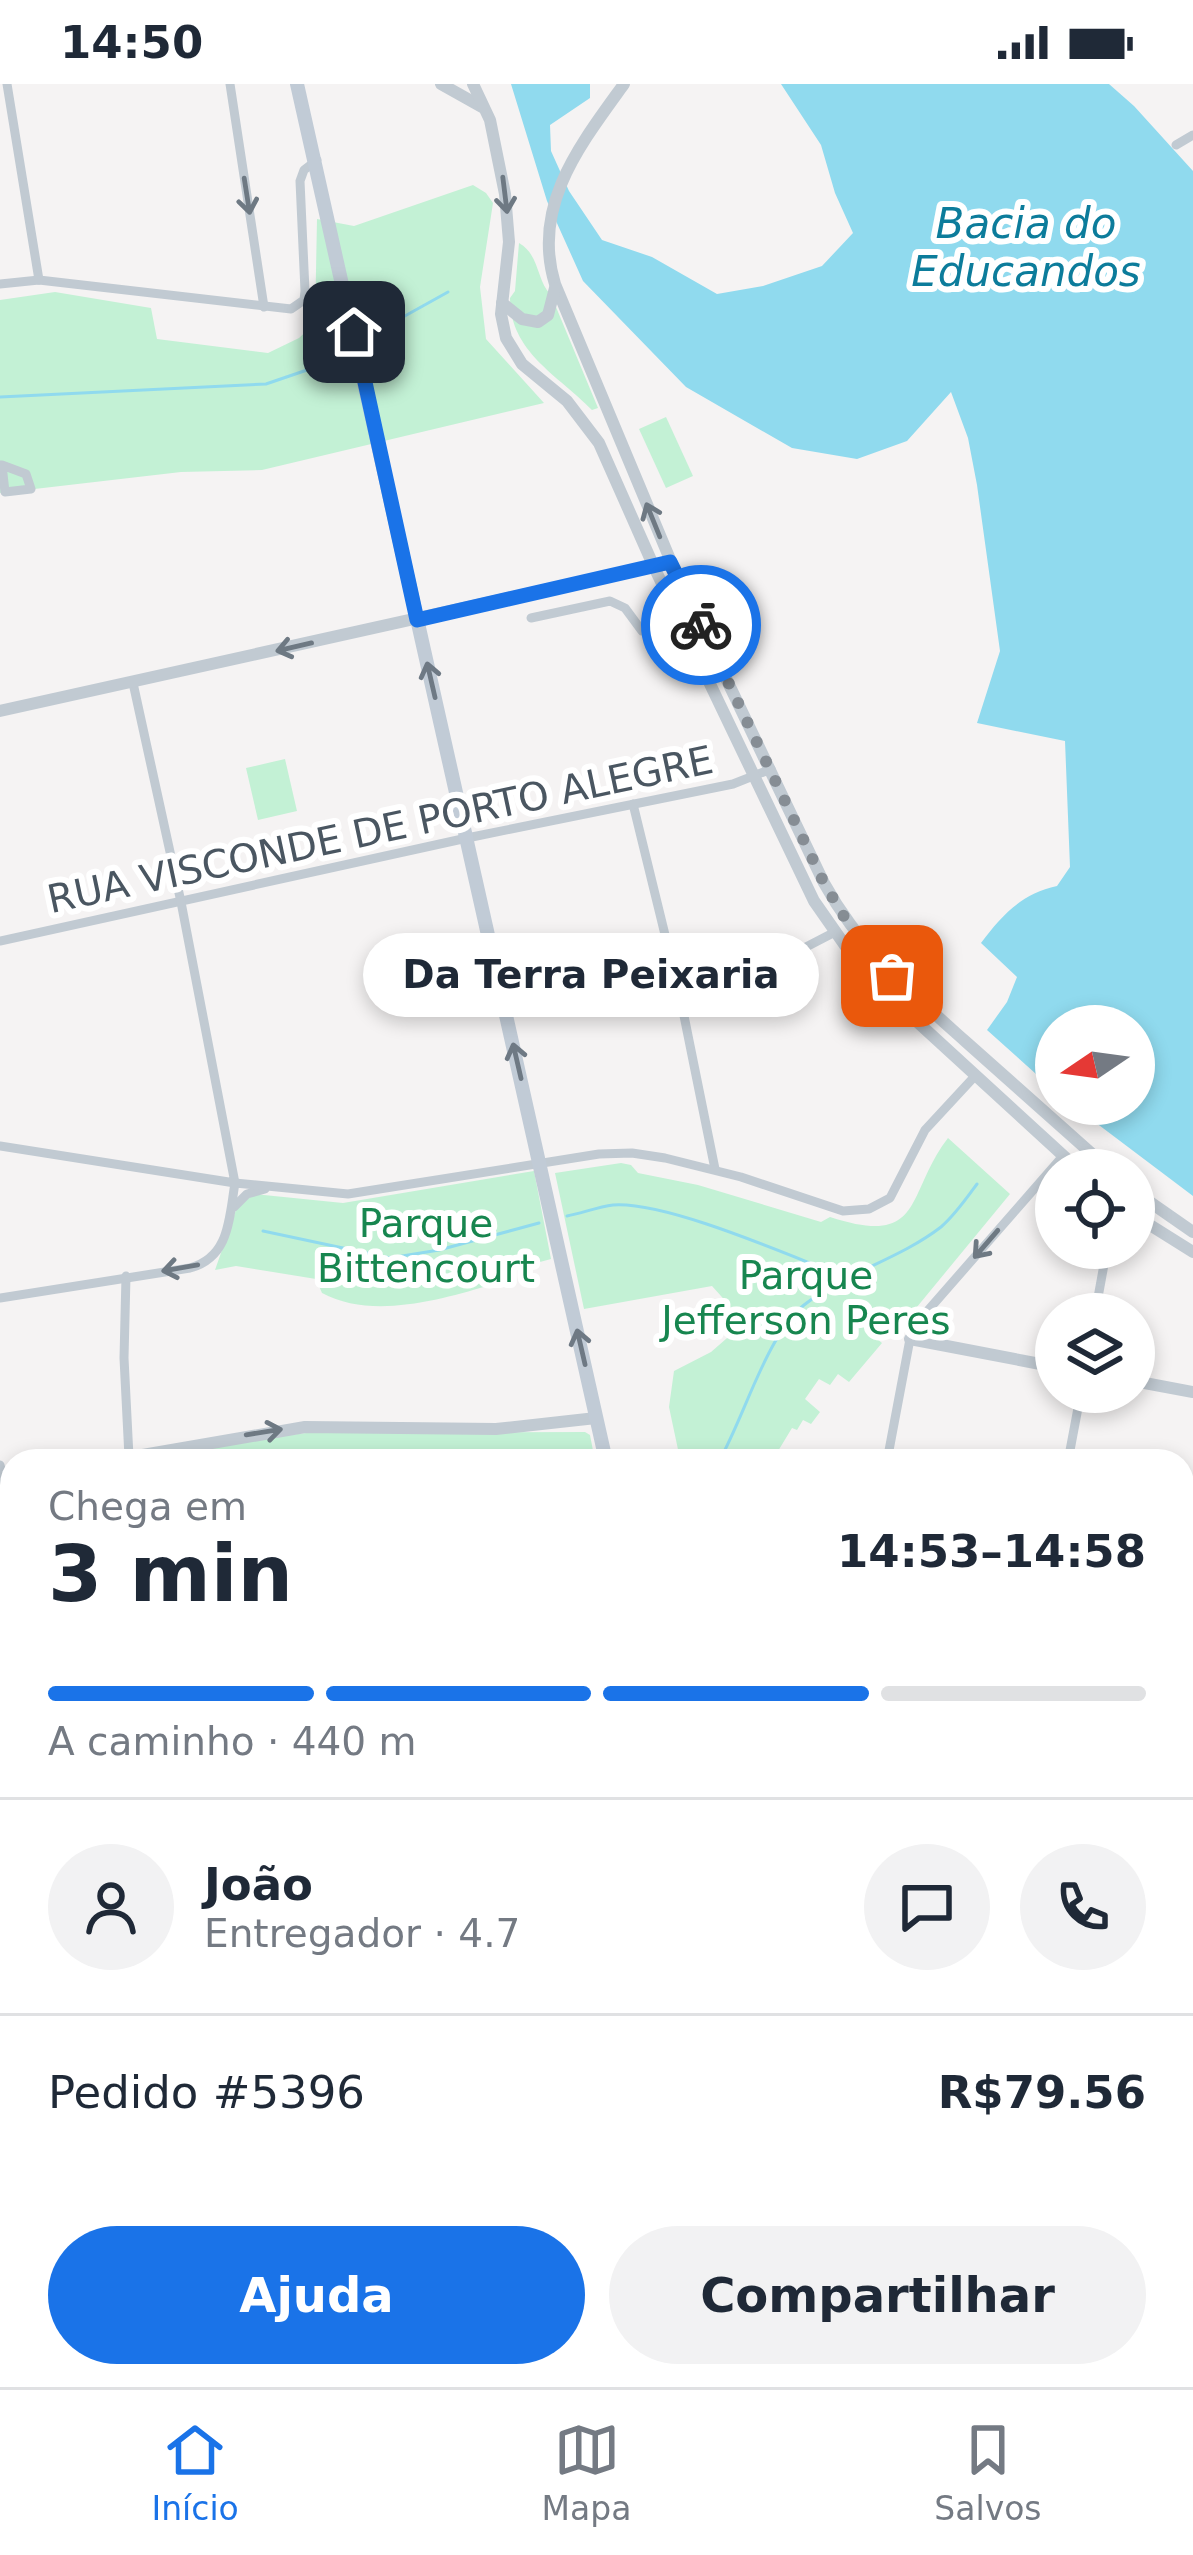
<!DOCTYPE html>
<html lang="pt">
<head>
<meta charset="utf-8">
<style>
  :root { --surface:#fff; --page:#f2f2f3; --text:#1f2937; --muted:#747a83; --line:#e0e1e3; --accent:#1a73e8 }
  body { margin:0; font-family:"DejaVu Sans",sans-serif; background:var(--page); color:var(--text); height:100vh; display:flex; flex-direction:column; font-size:45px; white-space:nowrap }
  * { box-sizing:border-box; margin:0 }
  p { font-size:39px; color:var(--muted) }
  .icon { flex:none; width:66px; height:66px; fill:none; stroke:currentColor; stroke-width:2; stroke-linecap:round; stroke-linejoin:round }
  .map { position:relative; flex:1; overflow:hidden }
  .side { position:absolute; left:0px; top:1365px; width:1194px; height:939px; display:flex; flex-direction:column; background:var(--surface); border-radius:36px 36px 0 0; box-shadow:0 6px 18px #0003 }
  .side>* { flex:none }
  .needle { width:78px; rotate:257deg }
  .tools { position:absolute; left:1035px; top:921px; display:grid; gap:24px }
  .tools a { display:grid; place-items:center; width:120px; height:120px; border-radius:50%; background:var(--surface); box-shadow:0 6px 18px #0003; font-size:60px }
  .pin { position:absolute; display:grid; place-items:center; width:102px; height:102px; color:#fff; margin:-51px; border-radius:24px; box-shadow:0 6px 18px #0006 }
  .courier { position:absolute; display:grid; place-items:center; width:120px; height:120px; margin:-60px; border:9px solid #1a73e8; border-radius:50%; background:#fff; color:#222; box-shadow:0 3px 15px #0007 }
  .bubble { position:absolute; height:84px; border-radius:42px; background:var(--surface); box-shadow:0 6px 18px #0003; font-size:39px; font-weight:700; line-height:84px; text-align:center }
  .overview em { font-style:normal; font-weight:700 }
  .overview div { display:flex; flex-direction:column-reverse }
  .overview { display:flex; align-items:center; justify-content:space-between; height:204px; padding:0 48px }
  h1 { font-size:78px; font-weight:700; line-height:90px }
  .bar { display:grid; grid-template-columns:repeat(4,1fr); gap:18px 12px; align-content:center; height:144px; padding:0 48px }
  .bar i { height:15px; border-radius:9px; background:var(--line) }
  .bar .selected { background:var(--accent) }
  .bar p { grid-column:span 4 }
  .line { display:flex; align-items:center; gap:30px; padding:0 48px; border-top:3px solid var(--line) }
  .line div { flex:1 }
  .round { display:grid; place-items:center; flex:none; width:126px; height:126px; border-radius:63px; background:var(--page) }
  .button { display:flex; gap:24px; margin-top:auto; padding:24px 48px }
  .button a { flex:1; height:138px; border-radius:72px; background:var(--accent); color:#fff; font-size:48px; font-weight:700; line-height:138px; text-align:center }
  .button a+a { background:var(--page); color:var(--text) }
  .status { display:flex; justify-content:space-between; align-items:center; height:84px; padding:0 60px; background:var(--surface); direction:ltr }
  .status svg { height:33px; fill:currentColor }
  .menu { display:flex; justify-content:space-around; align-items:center; height:168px; border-top:3px solid var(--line); background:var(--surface); font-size:33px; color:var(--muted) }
  .menu a { display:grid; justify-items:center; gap:6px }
  .menu .selected { color:var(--accent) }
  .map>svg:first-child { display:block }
  .green { fill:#c3f1d5 }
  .water { fill:#90daee }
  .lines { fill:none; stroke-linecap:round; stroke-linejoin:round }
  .stream { stroke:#90daee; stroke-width:3 }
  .minor { stroke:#c1cad2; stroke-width:9 }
  .tertiary { stroke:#c1cad2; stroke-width:12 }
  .secondary { stroke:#c1cbd6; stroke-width:14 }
  .oneway { stroke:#6e7983 }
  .oneway2 { stroke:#6e7984 }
  .done { stroke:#868d94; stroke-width:12; stroke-dasharray:0 21.6 }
  .route { stroke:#1a73e8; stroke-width:15 }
  .labels { text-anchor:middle; stroke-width:12; stroke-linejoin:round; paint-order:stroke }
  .street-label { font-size:39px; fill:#4a5661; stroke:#fff }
  .park-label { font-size:39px; fill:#17864f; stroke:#fff }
  .water-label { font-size:42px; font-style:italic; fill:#0c7c9b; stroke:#fff }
</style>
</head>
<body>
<div class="status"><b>14:50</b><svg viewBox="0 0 49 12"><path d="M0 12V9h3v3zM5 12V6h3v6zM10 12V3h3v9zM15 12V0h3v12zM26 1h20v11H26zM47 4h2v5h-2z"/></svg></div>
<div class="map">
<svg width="1193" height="2303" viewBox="0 0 1193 2303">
  <rect width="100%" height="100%" fill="#f5f3f3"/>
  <g class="green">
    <polygon points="473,101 486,109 493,119 480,203 486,255 544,319 262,386 181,388 0,409 0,216 55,208 151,224 157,255 268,269 299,254 315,239 317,135 354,142"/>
    <path d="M519,159C540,171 536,196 551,211L598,324L592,326C558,291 510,268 510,214L515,207Z"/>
    <polygon points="666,333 693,392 666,404 639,345"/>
    <polygon points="285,675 297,727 258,736 246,684"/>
    <path d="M948,1054L1010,1110L898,1246L880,1233L870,1249L882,1259L849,1298L838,1290L830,1301L819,1295L805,1315L820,1328L811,1340L803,1336L797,1346L792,1344L772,1377H676L680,1375L669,1323L674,1287L711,1268L734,1248L730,1222L712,1202L584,1225L555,1089L621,1079L631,1081L638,1089L698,1101L821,1138L830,1133C925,1164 905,1110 948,1054Z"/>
    <path d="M534,1087L551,1175L485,1193L487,1202C436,1217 370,1235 322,1209L316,1195L236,1182L215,1186L236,1126L253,1110L343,1119Z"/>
    <polygon points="585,1348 590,1351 595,1377 154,1377 248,1356 306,1349"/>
    <polygon points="37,2292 184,2292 187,2303 40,2303"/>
  </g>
  <path class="water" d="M511,0H590V14L550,41L551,67L569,107L602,156L652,173L717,210L763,202L822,182L853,149L835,109L821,61L781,0H1109L1134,22L1193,87V1112L1071,1020H1134V942H1056V1008L987,946L1007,918L1017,893L981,859C1002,831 1021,810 1057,802L1070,783L1065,657L977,639L1000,567L977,401L968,354L951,308L907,357L857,375L792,364L686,303L583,197L547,117Z"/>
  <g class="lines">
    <g class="stream">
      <polyline points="358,258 448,208"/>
      <polyline points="0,313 266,300 307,286 350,263"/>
      <path d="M567,1132C582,1129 598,1123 613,1121C666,1117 788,1171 840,1191"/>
      <polyline points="263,1147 390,1174 439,1166 539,1139"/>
      <path d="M719,1377C744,1334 766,1252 804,1221C846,1188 898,1176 941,1143C955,1131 966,1115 977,1100"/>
    </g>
    <g class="minor">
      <polyline points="7,0 39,196"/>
      <polyline points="230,0 264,223"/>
      <polyline points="1176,61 1193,51"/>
      <polyline points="0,200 39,196 291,225 304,216 305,207 300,97 304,86 317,76"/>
      <polyline points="0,381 2,381 26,390 31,405 5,408 2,381"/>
      <polyline points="531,534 610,517 625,524 642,547 678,534"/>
      <polyline points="633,720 680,912 715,1085"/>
      <polyline points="0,857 467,754 733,700 771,685"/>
      <polyline points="680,912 733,901 833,849"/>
      <polyline points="0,1062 235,1099 181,818 133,599"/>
      <polyline points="234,1123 247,1110 265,1105"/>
      <polyline points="126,1192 124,1274 129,1373"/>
      <path d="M0,1214L190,1184C230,1173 229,1134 235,1099L348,1110L599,1070L632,1069L665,1074L741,1093L843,1127L869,1125L890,1114L925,1046L975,992"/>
      <polyline points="1095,1230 1107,1164"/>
      <polyline points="887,1377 910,1255 917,1239 1063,1072"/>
      <polyline points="1068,1377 1081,1308"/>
      <polyline points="0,1381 12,1433"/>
      <polyline points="0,1508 12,1496"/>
      <polyline points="1182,1520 1193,1522"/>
      <polyline points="1182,1642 1193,1645"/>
      <polyline points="1182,1846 1193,1848"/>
      <polyline points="1182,1925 1193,1933"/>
      <polyline points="307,2292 310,2303"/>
      <polyline points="512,2292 516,2303"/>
      <polyline points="613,2292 617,2303"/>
      <polyline points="684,2303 735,2292"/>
    </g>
    <g class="tertiary">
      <polyline points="441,0 482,23"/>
      <polyline points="473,0 490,36 505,110 509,158 501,230 506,254 522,280 567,317 599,359 654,483 814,817 865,890 1079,1086"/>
      <path d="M624,0C580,61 531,122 555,200L677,492L824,799C860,865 910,908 965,957C1013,1000 1061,1043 1110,1086"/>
      <polyline points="502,219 522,235 538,238 548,231 555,204"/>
      <polyline points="0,627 670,478"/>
      <polyline points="1134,1107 1193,1148"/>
      <polyline points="1134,1131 1193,1168"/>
      <polyline points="910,1255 1056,1283"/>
      <polyline points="1134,1297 1193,1308"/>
      <polyline points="108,1377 305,1343 496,1345 596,1334"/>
      <polyline points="0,1400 12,1397"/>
      <polyline points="1182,1729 1193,1731"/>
      <polyline points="1182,1831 1193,1773"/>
      <polyline points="1182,2013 1193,2024"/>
      <polyline points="0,2115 12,2169"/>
      <polyline points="37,2292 40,2303"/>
    </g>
    <g class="secondary">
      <polyline points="297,0 606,1377"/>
      <polyline points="0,1788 12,1785"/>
      <polyline points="0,2029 12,2027"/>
      <polyline points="0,2051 12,2048"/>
      <polyline points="809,2292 811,2303"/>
    </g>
  </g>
  <defs><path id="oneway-shaft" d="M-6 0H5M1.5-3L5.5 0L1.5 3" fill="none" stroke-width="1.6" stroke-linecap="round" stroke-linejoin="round" transform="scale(3)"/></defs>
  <g class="oneway">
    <use href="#oneway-shaft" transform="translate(505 111) rotate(83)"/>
    <use href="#oneway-shaft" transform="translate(247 112) rotate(81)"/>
    <use href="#oneway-shaft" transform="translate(653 436) rotate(-112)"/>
    <use href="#oneway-shaft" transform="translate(294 563) rotate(167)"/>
    <use href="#oneway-shaft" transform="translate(986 1160) rotate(131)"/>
    <use href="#oneway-shaft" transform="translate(180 1184) rotate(170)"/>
    <use href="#oneway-shaft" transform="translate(264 1348) rotate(-9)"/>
  </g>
  <g class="oneway2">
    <use href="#oneway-shaft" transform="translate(431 596) rotate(-103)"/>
    <use href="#oneway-shaft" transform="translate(517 977) rotate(-103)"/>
    <use href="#oneway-shaft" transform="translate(581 1263) rotate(-103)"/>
  </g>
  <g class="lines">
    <polyline class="done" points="701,541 824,799 849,841 892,892"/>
    <polyline class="route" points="354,248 417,536 670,478 701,541"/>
  </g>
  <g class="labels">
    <g class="street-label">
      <text transform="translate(380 745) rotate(-12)" y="14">RUA VISCONDE DE PORTO ALEGRE</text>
    </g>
    <g class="park-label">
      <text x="426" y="1153">Parque<tspan x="426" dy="45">Bittencourt</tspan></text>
      <text x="806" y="1205">Parque<tspan x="806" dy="45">Jefferson Peres</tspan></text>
    </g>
    <g class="water-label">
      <text x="1026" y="154">Bacia do<tspan x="1026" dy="48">Educandos</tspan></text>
    </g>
  </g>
</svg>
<div class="tools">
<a><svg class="needle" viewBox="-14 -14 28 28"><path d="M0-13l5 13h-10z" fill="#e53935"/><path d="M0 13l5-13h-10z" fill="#747a83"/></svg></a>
<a><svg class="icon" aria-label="locate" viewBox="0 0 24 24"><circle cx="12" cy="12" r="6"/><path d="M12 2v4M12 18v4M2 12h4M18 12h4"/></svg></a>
<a><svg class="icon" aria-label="layers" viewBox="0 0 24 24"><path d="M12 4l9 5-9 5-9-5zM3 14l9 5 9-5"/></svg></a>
</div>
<div class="pin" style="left:892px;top:892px;background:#ea580c"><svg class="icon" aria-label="bag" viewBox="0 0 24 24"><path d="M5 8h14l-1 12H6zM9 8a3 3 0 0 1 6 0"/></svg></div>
<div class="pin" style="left:354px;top:248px;background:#1f2937"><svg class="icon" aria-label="home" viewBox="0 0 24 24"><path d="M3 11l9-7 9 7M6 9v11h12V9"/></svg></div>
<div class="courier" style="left:701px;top:541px"><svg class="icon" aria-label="bike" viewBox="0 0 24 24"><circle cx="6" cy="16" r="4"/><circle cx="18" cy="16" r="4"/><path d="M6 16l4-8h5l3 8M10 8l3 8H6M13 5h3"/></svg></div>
<div class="bubble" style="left:363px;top:849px;width:456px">Da Terra Peixaria</div>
<section class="side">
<div class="overview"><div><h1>3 min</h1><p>Chega em</p></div><em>14:53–14:58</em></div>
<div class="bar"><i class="selected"></i><i class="selected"></i><i class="selected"></i><i></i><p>A caminho · 440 m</p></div>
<div class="line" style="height:216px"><a class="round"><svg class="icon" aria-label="person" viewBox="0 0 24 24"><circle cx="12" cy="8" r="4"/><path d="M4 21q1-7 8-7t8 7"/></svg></a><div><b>João</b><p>Entregador · 4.7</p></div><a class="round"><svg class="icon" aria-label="chat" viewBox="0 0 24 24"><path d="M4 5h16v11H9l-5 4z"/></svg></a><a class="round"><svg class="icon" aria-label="phone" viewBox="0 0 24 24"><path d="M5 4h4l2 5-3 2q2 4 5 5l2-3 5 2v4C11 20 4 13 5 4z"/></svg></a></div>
<div class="line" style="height:156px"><div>Pedido #5396</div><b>R$79.56</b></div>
<div class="button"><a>Ajuda</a><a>Compartilhar</a></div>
</section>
</div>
<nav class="menu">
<a class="selected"><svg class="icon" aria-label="home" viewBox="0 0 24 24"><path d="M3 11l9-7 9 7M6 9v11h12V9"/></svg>Início</a>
<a><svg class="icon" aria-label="map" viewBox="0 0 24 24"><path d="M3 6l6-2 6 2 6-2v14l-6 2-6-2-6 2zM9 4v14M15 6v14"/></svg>Mapa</a>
<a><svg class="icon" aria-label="saved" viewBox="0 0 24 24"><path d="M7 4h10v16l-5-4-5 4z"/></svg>Salvos</a>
</nav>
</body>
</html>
